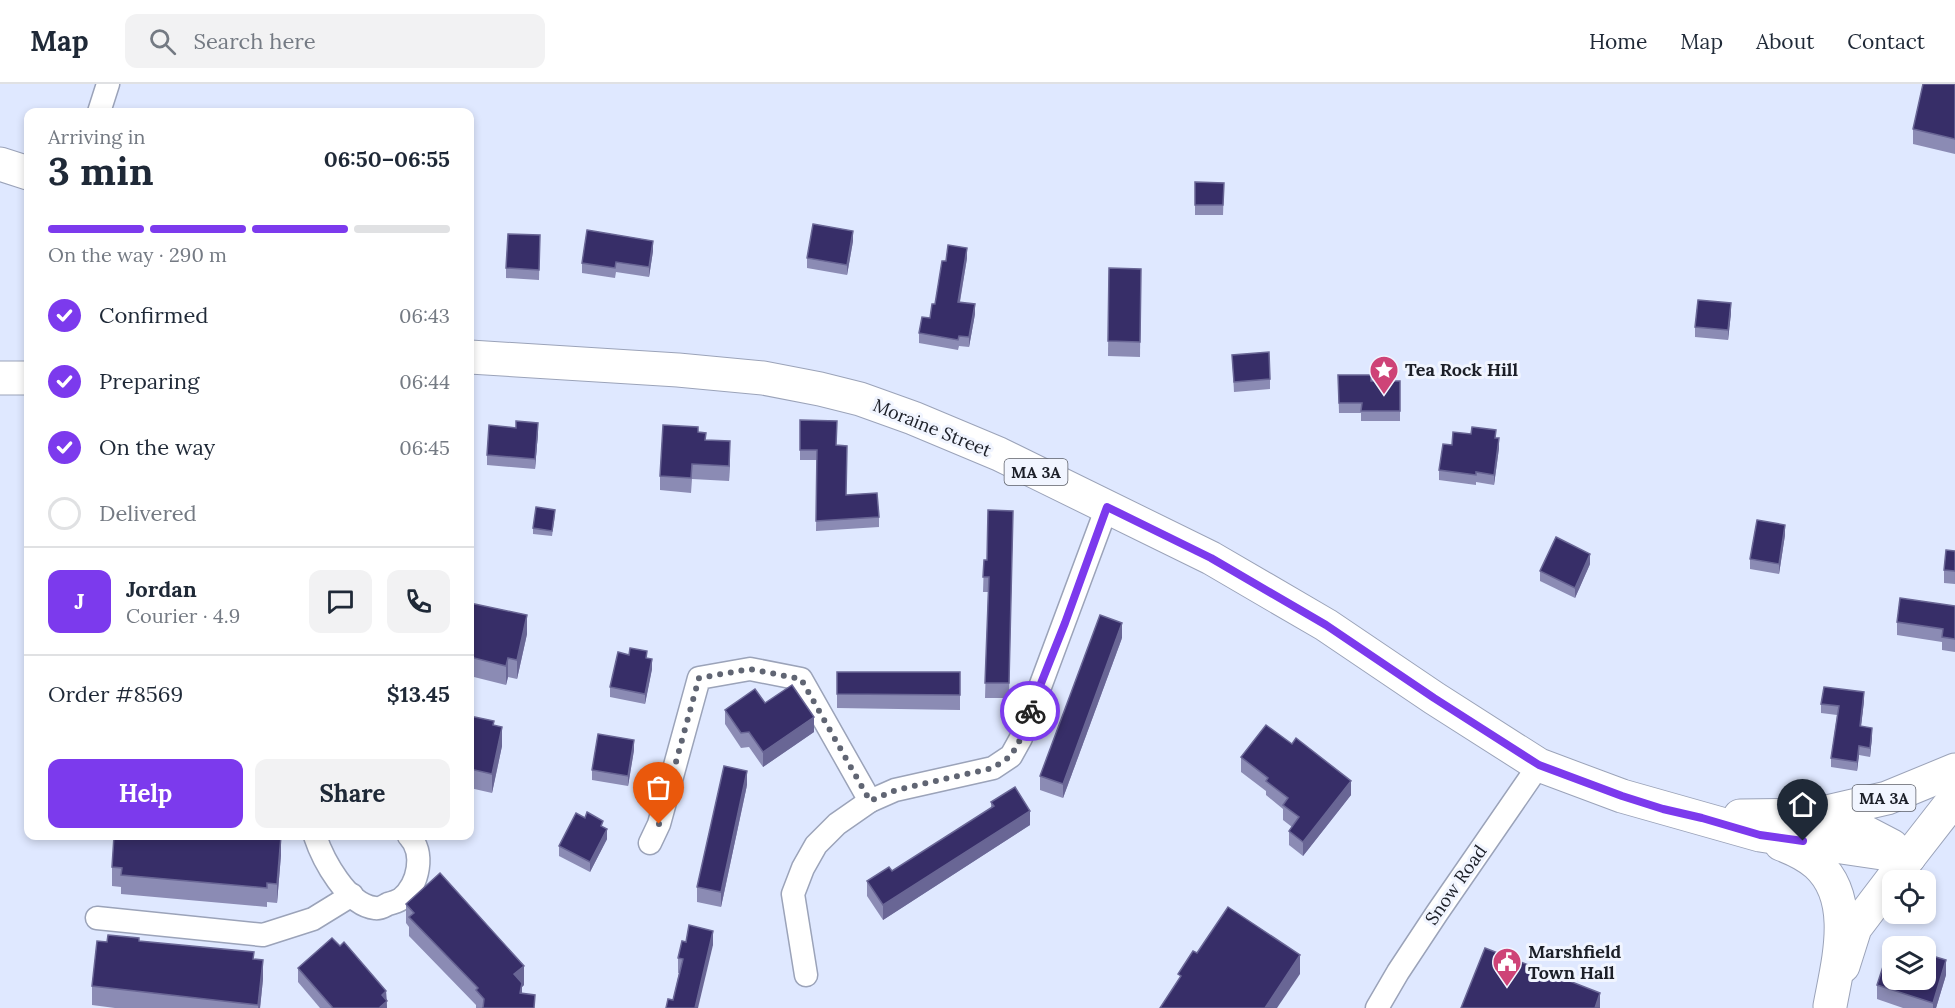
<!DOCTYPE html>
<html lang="en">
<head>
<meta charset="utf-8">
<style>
  :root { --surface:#fff; --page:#f2f2f3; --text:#1f2937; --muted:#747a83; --line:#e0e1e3; --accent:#7c3aed }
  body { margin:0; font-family:Lora,serif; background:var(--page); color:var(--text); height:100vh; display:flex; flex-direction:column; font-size:22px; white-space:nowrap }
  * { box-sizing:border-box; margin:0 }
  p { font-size:20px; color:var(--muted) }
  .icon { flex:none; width:33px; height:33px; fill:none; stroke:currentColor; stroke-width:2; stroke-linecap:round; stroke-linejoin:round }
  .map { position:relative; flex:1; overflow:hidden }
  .details { position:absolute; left:24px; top:24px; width:450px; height:732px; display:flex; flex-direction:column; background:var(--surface); border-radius:12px; box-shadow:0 3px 9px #0003 }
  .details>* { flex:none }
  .tools { position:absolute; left:1882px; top:786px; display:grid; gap:12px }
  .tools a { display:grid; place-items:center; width:54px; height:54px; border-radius:12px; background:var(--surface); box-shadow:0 3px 9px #0003; font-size:30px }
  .pin { position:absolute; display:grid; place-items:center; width:51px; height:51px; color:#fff; margin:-62px -26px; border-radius:50% 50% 50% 0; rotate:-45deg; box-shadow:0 0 6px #0007 }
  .pin .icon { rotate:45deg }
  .courier { position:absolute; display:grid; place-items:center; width:60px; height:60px; margin:-30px; border:4px solid #7c3aed; border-radius:50%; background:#fff; color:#222; box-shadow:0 2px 8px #0007 }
  .headline em { font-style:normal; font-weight:700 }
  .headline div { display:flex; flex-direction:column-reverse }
  .headline { display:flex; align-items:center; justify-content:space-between; height:102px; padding:0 24px }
  h1 { font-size:39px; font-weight:700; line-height:45px }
  .bar { display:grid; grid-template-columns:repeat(4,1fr); gap:9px 6px; align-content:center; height:72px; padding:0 24px }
  .bar i { height:8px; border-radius:4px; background:var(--line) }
  .bar .on { background:var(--accent) }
  .bar p { grid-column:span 4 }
  .line { display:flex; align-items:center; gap:15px; padding:0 24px; border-top:2px solid var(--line) }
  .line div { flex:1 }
  .round { display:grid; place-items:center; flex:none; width:63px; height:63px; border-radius:12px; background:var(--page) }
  ol { padding:0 24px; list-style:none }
  li { display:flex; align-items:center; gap:18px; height:66px }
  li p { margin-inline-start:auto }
  li .icon { padding:6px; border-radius:50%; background:var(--accent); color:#fff; stroke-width:4 }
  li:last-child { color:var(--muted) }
  li i { width:33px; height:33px; border:3px solid var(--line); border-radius:50% }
  .cta { display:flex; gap:12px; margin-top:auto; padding:12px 24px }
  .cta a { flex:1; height:69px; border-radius:12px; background:var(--accent); color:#fff; font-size:24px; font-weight:700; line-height:69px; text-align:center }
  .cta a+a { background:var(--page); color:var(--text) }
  header { display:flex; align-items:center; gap:36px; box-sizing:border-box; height:84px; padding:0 30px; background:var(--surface); border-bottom:2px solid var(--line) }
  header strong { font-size:28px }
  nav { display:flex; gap:33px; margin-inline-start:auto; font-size:21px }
  .search { width:420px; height:54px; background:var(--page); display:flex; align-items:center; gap:15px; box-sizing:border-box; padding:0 21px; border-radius:12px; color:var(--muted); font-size:22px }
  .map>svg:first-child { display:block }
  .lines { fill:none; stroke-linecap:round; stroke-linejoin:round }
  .minor-casing { stroke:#9ba3b9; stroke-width:25 }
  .secondary-casing { stroke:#9ba3b9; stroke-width:35 }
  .primary-casing { stroke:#9ba3b9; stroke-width:35 }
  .minor { stroke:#fff; stroke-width:22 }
  .secondary { stroke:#fff; stroke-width:33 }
  .primary { stroke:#fff; stroke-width:33 }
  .wall { fill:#8b8bb4 }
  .shaded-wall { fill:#696695 }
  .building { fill:#372e68; stroke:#696695; stroke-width:1.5 }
  .done { stroke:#606573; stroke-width:6; stroke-dasharray:0 10.8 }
  .route { stroke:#7c3aed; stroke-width:8 }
  .labels { text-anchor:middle; stroke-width:6; stroke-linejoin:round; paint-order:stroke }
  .shield { fill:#f1f5ff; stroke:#5c5f68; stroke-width:1.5 }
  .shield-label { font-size:16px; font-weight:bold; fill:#1c1f28 }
  .poi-label { font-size:18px; font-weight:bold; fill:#1c1f28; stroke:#f1f5ff; text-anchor:start }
  .street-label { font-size:18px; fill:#1c1f28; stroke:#f1f5ff }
</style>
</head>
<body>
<header>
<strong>Map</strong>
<div class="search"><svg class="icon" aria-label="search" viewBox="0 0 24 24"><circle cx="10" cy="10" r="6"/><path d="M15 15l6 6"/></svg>Search here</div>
<nav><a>Home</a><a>Map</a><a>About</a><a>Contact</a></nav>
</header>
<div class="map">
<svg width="1955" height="924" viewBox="0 0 1955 924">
  <rect width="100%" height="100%" fill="#dfe8ff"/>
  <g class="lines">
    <g class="minor-casing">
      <g id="minor">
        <polyline points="99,28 108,0"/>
        <path d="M315,752C323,776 347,821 375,824C380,825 384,822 388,820C392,819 398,817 401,815C419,800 425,769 409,752"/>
        <polyline points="650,759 659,740 699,594 750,585 801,595 870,717"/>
        <polyline points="97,834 263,851 313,835 352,811"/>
        <polyline points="806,891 793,810 803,784 816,761 837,740 870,717 895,706 993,684 1011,672 1021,654 1107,423"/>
        <polyline points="1377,924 1398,888 1437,829 1539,681"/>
      </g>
    </g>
    <g class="secondary-casing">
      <g id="secondary">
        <polyline points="0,80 28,89"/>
        <polyline points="1843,882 1855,844 1909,773"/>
      </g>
    </g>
    <g class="primary-casing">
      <g id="primary">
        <polyline points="470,273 678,286 763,294 820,305 860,315 913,334 999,370 1211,474 1326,541 1434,614 1539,681 1622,712 1760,751 1909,773"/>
        <polyline points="0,294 28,294"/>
        <polyline points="1818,730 1887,714 1955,686"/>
        <polyline points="1740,732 1810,731 1848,739 1892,762"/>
        <path d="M1781,760C1794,765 1807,771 1817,780C1856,815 1838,878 1830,922"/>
        <polyline points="1909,773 1955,714"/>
      </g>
    </g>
    <use href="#minor" class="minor"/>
    <use href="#secondary" class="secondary"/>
    <use href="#primary" class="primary"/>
  </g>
  <g class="wall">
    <polygon points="1955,0 1955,70 1913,60 1913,45"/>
    <polygon points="1195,98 1224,99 1223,131 1195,131"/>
    <polygon points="540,151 539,196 506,194 506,184"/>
    <polygon points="853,157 847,191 807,184 807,174"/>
    <polygon points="653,167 649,193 616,188 615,194 582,189 582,179"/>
    <polygon points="967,174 960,218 975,230 969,263 959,262 958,266 919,259 919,249 930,234 935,220 946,177"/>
    <polygon points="1109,184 1141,185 1140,273 1108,272"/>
    <polygon points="1731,229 1728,256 1695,253 1695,243"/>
    <polygon points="1232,271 1270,295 1270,305 1234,308"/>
    <polygon points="1338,291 1371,297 1400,297 1400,337 1361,337 1361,329 1339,329"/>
    <polygon points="800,336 837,361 846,411 879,433 879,443 816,447 817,376 800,376"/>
    <polygon points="698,348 706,356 730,372 729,397 692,395 691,409 660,406 660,392"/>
    <polygon points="538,349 535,385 487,381 487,371"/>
    <polygon points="1471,350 1496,354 1499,364 1494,401 1476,398 1476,401 1439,396 1439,386 1452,361"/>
    <polygon points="1013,427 1009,614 985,614 988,508 983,508 984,476 987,476"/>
    <polygon points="555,431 552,452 533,450 533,444"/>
    <polygon points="1785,451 1779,490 1750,485 1750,475"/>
    <polygon points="1955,467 1955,500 1944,499 1944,486"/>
    <polygon points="1590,480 1575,514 1540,497 1540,487"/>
    <polygon points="470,519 527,550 517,595 508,593 506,601 470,592"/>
    <polygon points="1955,522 1955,568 1942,566 1942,558 1897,551 1897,538"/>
    <polygon points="1122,554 1063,714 1040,706 1040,692"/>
    <polygon points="647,574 652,585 645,620 610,613 610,603"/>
    <polygon points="837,588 960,588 960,626 837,624"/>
    <polygon points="1864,617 1861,642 1872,653 1870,673 1859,671 1857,687 1831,683 1831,674 1837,631 1821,629 1821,620"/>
    <polygon points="765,619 814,648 763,683 749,663 741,664 725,640 725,626"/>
    <polygon points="470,632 494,641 502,662 492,709 470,704"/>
    <polygon points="634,666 628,702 592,696 592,686"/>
    <polygon points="1241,673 1351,711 1303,772 1289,761 1289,747 1292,743 1283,736 1283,725 1266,711 1266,707 1241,688"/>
    <polygon points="747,701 721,823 697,818 697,803"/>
    <polygon points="991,718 1030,741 883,836 867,812 867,797 892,787 991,724"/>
    <polygon points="603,743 607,755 590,788 559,772 559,762"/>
    <polygon points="281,771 277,819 267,818 267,823 121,810 121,803 112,802 112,783"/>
    <polygon points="406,820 524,901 522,903 522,909 534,924 476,924 476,921 409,852 409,843 406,839"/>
    <polygon points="139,857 254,875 263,895 260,924 115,924 92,921 92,902 107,858"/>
    <polygon points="713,861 673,916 679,889 678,889 678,874"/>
    <polygon points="340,862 386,907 387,924 320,924 298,898 298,884"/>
    <polygon points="1946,891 1936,924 1903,924 1877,915 1877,901"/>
  </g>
  <g class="shaded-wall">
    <polygon points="853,147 853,157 847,191 847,181"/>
    <polygon points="653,157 653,167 649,193 649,183"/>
    <polygon points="967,164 967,174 958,228 958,218"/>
    <polygon points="1731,219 1731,229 1728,256 1728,246"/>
    <polygon points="975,220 975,230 969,263 969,253"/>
    <polygon points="538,339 538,349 535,385 535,375"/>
    <polygon points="1499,354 1499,364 1494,401 1494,391"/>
    <polygon points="730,357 730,372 729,397 729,382"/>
    <polygon points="1785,441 1785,451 1779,490 1779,480"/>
    <polygon points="1590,470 1590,480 1575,514 1575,504"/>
    <polygon points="527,531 527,550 517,595 517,576"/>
    <polygon points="1122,539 1122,554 1063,714 1063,700"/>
    <polygon points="508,574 508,593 506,601 506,582"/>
    <polygon points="652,575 652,585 645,620 645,610"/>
    <polygon points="1864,608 1864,617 1860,651 1860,642"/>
    <polygon points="814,633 814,648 763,683 763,668"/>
    <polygon points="502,643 502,662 492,709 492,690"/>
    <polygon points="1872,644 1872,653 1870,673 1870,664"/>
    <polygon points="634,656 634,666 628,702 628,692"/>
    <polygon points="1859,662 1859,671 1857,687 1857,678"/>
    <polygon points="747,687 747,701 721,823 721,808"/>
    <polygon points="1351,697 1351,711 1303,772 1303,758"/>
    <polygon points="1030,727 1030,741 883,836 883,821"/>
    <polygon points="607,745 607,755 590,788 590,778"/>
    <polygon points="281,752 281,771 277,819 277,800"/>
    <polygon points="713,847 713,861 698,924 695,924"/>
    <polygon points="1300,871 1300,890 1277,924 1265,924"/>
    <polygon points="263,876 263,895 260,924 258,924"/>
    <polygon points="1946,876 1946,891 1936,924 1933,924 1933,919"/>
    <polygon points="524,882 524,901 522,903 522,918 514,890"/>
    <polygon points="386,907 387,924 379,924 382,911"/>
    <polygon points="1600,909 1600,924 1595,924"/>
  </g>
  <g class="building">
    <polygon points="1923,0 1955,0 1955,55 1913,45"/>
    <polygon points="1195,98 1224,99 1223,121 1195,121"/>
    <polygon points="813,140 853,147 847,181 807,174"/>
    <polygon points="587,146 653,157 649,183 616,178 615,184 582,179"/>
    <polygon points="508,150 540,151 539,186 506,184"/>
    <polygon points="948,161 967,164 958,218 975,220 969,253 959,252 958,256 919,249 922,233 930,234 932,220 935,220 942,177 946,177"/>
    <polygon points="1109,184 1141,185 1140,258 1108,257"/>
    <polygon points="1698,216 1731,219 1728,246 1695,243"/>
    <polygon points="1269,268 1270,295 1234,298 1232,271"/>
    <polygon points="1338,291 1371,291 1371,297 1400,297 1400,327 1361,327 1362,319 1339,319"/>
    <polygon points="800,336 837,337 836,361 847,362 846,411 877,409 879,433 816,437 817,366 800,366"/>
    <polygon points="516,337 538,339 535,375 487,371 489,341 516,344"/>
    <polygon points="663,341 698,343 698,348 706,349 705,356 730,357 729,382 692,380 691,394 660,392"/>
    <polygon points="1472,343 1496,346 1495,354 1499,354 1494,391 1476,388 1476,391 1439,386 1443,360 1452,361 1453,348 1471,350"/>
    <polygon points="536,423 555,426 552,447 533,444"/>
    <polygon points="988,426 1013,427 1009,599 985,599 989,493 983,493 984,476 987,476"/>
    <polygon points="1757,436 1785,441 1779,480 1750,475"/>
    <polygon points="1556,453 1590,470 1575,504 1540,487"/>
    <polygon points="1946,466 1955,467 1955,487 1944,486"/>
    <polygon points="1900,514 1955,522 1955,555 1942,553 1943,545 1897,538"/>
    <polygon points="470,519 527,531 517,576 508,574 506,582 470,573"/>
    <polygon points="1100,531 1122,539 1063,700 1040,692"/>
    <polygon points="630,564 647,567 646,574 652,575 645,610 610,603 618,568 629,571"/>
    <polygon points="837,588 960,588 960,611 837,610"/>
    <polygon points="792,601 814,633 763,668 749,648 741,649 725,626 755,605 765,619"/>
    <polygon points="1824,603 1864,608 1860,642 1872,644 1870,664 1859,662 1857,678 1831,674 1839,622 1821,620"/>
    <polygon points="470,632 494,637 493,641 502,643 492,690 470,685"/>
    <polygon points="1266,641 1292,660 1296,654 1351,697 1303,758 1289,747 1299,733 1283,721 1288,714 1266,697 1268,694 1241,673"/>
    <polygon points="598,650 634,656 628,692 592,686"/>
    <polygon points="724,682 747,687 721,808 697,803"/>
    <polygon points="1015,703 1030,727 883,821 867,797 889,783 892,787 994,722 991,718"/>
    <polygon points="587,728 603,737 601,742 607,745 590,778 559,762 576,729 585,734"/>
    <polygon points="114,752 281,752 277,800 267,799 267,804 121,791 122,784 112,783"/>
    <polygon points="440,789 524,882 514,890 522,899 520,909 535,911 534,924 483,924 484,915 476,906 478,904 409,833 414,829 406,820"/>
    <polygon points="1228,823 1300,871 1265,924 1160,924 1181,892 1178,890 1193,867 1197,869"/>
    <polygon points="689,841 713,847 695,924 666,924 668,915 673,916 683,875 678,874 682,857 686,858"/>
    <polygon points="108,851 139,854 139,857 254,868 253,875 263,876 258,921 92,902 97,857 107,858"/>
    <polygon points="332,854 340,862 344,858 386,907 382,911 387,917 379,924 333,924 298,884"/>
    <polygon points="1891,858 1905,862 1893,862 1893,896 1926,896 1926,870 1946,876 1933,919 1877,901"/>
    <polygon points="1485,864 1600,909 1595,924 1461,924"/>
  </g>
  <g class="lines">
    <polyline class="done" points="659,740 699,594 750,585 801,595 870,717 896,706 993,684 1011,672 1021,654 1030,627"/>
    <polyline class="route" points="1030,627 1065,539 1107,423 1211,474 1326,541 1434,614 1539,681 1622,712 1663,725 1702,734 1760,751 1803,757"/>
  </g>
  <defs>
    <g id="sight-pin" transform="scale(1.5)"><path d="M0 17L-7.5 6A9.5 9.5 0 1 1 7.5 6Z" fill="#ce4377" stroke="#f1f5ff"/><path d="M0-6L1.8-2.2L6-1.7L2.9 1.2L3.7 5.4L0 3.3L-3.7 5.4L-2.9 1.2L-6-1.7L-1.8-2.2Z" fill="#fff"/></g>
    <g id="civic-pin" transform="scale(1.5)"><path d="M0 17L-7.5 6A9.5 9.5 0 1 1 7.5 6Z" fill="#ce4377" stroke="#f1f5ff"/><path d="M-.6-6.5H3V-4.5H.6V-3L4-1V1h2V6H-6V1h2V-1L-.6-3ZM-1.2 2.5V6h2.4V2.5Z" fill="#fff"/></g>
  </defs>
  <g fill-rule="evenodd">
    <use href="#sight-pin" x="1384" y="286"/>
    <use href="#civic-pin" x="1507" y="878"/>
  </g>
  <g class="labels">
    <g class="shield">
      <rect x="1004.5" y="375" width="63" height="26" rx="4.5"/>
      <rect x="1852.5" y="701" width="63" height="26" rx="4.5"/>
    </g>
    <g class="shield-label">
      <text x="1036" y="394">MA 3A</text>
      <text x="1884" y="720">MA 3A</text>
    </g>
    <g class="poi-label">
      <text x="1405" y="292">Tea Rock Hill</text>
      <text x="1528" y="874">Marshfield<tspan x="1528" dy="21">Town Hall</tspan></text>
    </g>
    <g class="street-label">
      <text transform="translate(932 344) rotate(22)" y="6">Moraine Street</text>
      <text transform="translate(1456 801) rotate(-55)" y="6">Snow Road</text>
    </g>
  </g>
</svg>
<div class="tools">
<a><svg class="icon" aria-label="locate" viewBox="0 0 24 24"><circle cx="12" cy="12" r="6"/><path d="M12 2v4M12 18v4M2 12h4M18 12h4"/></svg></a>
<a><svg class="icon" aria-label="layers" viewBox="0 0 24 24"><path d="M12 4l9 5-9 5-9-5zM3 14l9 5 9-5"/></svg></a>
</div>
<div class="pin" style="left:659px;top:740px;background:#ea580c"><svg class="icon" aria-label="bag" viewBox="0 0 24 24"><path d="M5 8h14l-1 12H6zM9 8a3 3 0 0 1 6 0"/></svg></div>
<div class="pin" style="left:1803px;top:757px;background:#1f2937"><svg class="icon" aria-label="home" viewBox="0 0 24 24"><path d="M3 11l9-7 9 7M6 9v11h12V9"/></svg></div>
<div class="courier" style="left:1030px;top:627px"><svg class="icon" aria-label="bike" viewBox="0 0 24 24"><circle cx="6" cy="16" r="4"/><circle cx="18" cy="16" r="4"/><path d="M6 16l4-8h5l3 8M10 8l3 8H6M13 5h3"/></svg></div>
<section class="details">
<div class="headline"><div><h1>3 min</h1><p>Arriving in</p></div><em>06:50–06:55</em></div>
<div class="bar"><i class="on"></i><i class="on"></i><i class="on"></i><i></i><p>On the way · 290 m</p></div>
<ol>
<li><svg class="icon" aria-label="check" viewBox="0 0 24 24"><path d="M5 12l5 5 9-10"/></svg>Confirmed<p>06:43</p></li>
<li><svg class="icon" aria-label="check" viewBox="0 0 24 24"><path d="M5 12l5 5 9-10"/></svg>Preparing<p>06:44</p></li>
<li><svg class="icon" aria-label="check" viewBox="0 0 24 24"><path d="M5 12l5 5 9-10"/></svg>On the way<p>06:45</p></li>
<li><i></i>Delivered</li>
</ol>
<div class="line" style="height:108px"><b class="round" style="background:var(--accent);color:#fff">J</b><div><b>Jordan</b><p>Courier · 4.9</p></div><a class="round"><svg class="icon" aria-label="chat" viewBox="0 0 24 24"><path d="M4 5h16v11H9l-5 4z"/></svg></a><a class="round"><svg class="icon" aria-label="phone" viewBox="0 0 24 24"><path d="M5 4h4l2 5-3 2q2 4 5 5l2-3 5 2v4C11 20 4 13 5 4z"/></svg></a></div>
<div class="line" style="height:78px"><div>Order #8569</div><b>$13.45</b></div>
<div class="cta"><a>Help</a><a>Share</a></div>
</section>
</div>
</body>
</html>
